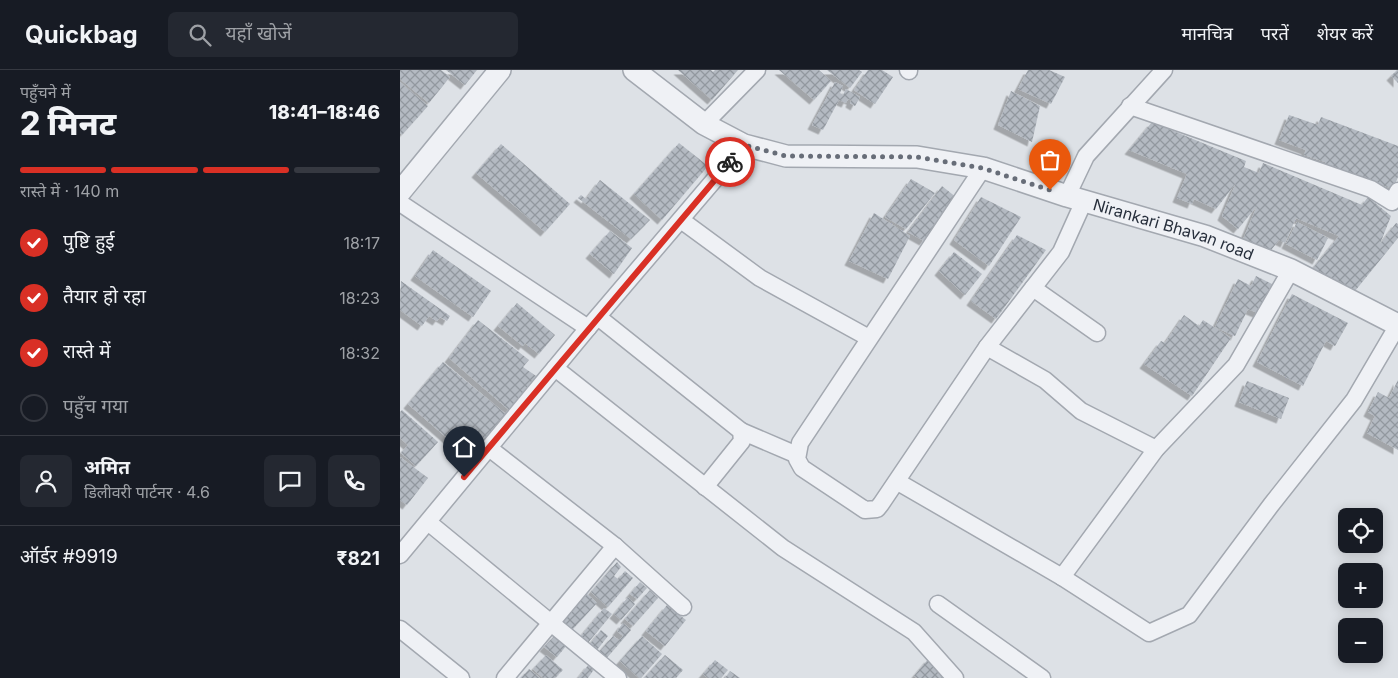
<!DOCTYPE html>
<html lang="hi">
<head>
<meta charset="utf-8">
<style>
  :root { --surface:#171b24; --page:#242831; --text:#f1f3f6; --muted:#9ea1a6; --line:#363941; --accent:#d93025 }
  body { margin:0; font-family:Inter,"Noto Sans Devanagari",sans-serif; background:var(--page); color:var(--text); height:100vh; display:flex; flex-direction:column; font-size:19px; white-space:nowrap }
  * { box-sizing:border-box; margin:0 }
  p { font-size:16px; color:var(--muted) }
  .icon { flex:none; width:28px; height:28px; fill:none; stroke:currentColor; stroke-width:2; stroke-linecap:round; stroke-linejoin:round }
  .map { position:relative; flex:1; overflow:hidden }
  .sheet { display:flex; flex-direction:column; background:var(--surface); width:400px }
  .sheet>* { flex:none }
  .buttons { position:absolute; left:938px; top:438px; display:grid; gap:10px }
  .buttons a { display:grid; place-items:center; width:45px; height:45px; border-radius:8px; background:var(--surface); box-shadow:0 2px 12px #0003; font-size:25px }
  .pin { position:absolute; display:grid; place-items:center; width:42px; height:42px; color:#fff; margin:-51px -21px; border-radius:50% 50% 50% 0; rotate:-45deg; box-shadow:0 0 5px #0007 }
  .pin .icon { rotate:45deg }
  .courier { position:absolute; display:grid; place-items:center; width:50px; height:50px; margin:-25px; border:4px solid #d93025; border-radius:50%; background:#fff; color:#222; box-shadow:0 1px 6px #0007 }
  .head em { font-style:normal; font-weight:800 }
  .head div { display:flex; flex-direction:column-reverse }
  .head { display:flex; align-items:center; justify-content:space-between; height:85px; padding:0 20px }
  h1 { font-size:32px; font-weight:800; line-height:38px }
  .bar { display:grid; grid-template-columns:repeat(4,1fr); gap:8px 5px; align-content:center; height:60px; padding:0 20px }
  .bar i { height:6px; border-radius:4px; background:var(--line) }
  .bar .current { background:var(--accent) }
  .bar p { grid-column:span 4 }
  .line { display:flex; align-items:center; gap:12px; padding:0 20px; border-top:1px solid var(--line) }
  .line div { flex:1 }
  .round { display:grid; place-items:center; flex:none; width:52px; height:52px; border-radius:8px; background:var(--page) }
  ol { padding:0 20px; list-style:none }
  li { display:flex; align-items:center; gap:15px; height:55px }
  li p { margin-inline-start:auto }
  li .icon { padding:5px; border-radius:50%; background:var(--accent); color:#fff; stroke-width:4 }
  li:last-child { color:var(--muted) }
  li i { width:28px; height:28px; border:2px solid var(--line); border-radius:50% }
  header { display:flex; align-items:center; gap:30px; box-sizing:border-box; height:70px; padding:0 25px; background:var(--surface); border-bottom:1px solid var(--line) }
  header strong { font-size:24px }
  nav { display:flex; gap:28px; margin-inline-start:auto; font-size:18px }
  .search { width:350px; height:45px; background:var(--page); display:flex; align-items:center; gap:12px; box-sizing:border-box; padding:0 18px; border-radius:8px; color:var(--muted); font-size:19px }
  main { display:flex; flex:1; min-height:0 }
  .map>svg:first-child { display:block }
  .building { fill:url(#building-cross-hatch); filter:url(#shadow) }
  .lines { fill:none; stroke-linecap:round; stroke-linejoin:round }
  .minor-casing { stroke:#a3a8b0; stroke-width:19 }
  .tertiary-casing { stroke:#a3a8b0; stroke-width:24 }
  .minor { stroke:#eff1f5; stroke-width:16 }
  .tertiary { stroke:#eff1f5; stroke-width:21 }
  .done { stroke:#676d78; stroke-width:5; stroke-dasharray:0 9 }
  .route { stroke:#d93025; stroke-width:6 }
  .labels { text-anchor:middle; stroke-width:4; stroke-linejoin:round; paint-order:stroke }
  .street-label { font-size:16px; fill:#272f3c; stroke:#eceff4 }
</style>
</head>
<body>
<header>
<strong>Quickbag</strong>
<div class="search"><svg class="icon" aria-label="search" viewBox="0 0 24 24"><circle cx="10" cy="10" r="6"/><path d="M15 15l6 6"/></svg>यहाँ खोजें</div>
<nav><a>मानचित्र</a><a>परतें</a><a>शेयर करें</a></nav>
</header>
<main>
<section class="sheet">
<div class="head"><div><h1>2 मिनट</h1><p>पहुँचने में</p></div><em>18:41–18:46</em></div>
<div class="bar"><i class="current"></i><i class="current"></i><i class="current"></i><i></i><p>रास्ते में · 140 m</p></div>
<ol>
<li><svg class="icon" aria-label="check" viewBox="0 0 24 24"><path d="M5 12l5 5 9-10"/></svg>पुष्टि हुई<p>18:17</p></li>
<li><svg class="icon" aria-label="check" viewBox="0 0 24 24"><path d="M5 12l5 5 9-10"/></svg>तैयार हो रहा<p>18:23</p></li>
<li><svg class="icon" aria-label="check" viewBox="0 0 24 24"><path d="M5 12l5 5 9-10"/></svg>रास्ते में<p>18:32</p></li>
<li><i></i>पहुँच गया</li>
</ol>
<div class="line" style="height:90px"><a class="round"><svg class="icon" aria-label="person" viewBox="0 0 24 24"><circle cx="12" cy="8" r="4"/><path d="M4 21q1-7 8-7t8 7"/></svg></a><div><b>अमित</b><p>डिलीवरी पार्टनर · 4.6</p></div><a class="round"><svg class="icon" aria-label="chat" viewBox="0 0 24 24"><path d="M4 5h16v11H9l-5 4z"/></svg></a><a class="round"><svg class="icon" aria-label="phone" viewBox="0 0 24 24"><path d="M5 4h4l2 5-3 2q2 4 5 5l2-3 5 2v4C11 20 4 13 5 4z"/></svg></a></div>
<div class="line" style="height:65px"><div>ऑर्डर #9919</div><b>₹821</b></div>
</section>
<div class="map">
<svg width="998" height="608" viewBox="0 0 998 608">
  <defs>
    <pattern id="building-cross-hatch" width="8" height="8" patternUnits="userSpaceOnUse" patternTransform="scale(1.25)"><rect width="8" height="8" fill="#b4bac2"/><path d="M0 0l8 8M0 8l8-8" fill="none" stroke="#92989f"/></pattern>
    <filter id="shadow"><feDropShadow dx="-4.5" dy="4.5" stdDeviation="0" flood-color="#0004"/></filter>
  </defs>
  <rect width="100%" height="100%" fill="#dde1e6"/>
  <g class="building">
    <polygon points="0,0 41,0 50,7 29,33 0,9"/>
    <polygon points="46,0 77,0 65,15"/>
    <polygon points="278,0 311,0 313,2 315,0 338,0 312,30"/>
    <polygon points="379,0 419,0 431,11 414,30"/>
    <polygon points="427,0 459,0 462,2 450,18"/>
    <polygon points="468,0 482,0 493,7 475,34 454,20"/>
    <polygon points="628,0 649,0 665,7 651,34 618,19"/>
    <polygon points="997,0 998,0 998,13 991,6"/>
    <polygon points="0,12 28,36 2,65 0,63"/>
    <polygon points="435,12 443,16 440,23 443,25 446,19 460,27 455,36 450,33 451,30 448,29 446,33 439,30 423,60 412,55"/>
    <polygon points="611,21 640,36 632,72 598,55"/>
    <polygon points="889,45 918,55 921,47 998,76 998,107 993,119 925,94 925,92 904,85 906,80 879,70"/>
    <polygon points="752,52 846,91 844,97 859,103 863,93 962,135 968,127 991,146 980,174 996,153 998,154 998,168 955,221 910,202 939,166 896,148 885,173 879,170 868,184 842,172 857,136 838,159 822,146 836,113 816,139 794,129 792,134 777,128 787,104 729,80"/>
    <polygon points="279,73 308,96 262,150 234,124"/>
    <polygon points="101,74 170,134 145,162 76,103"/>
    <polygon points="511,109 535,123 506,159 485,147"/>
    <polygon points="200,110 250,150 231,169 178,128 181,125 186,129"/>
    <polygon points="542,116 557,128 524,171 508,162"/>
    <polygon points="581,127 621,147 589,196 554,170"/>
    <polygon points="474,143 510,166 488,209 449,191"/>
    <polygon points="897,152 928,168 917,190 886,174"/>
    <polygon points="210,161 232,178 214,204 190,184"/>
    <polygon points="617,165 646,180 596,249 571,231"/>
    <polygon points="33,180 91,221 73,247 15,206"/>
    <polygon points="554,182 582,204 565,225 539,201"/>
    <polygon points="856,206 874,215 860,244 848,239 835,266 815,257 838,209 851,216"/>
    <polygon points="1,211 50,246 47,251 40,247 37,251 29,246 22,256 0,240"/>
    <polygon points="892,224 948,253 935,276 926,271 903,316 857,292"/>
    <polygon points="117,233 155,265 139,284 125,273 123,276 98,256"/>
    <polygon points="784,245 799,256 803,250 831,268 792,326 744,294 761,271 765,273"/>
    <polygon points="78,250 129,290 123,297 136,306 109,340 49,288"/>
    <polygon points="43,292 107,345 70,388 8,334"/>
    <polygon points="998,310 998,380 967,363 975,346 968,342 978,322 989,328"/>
    <polygon points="847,311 889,328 881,349 839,332"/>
    <polygon points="2,340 38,372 16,396 1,383 8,375 0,368 0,342"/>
    <polygon points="0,387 28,408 7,435 0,430"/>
    <polygon points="217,492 221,497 214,506 218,509 225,501 233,508 208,537 191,522"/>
    <polygon points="240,512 247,518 237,529 230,524"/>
    <polygon points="250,520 258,528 233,556 225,549"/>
    <polygon points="187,524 197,533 172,560 163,552"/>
    <polygon points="228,527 235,534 221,550 214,544"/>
    <polygon points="267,535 286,550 265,576 246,561"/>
    <polygon points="204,538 212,544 187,574 180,567"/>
    <polygon points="223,553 231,560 205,590 198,583 213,566 219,570 223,566 217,561"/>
    <polygon points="201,560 208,566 197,580 190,574"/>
    <polygon points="155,565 167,575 157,587 144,577"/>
    <polygon points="242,566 262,584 241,608 239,608 220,591"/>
    <polygon points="146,585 163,600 155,608 143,608 133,599"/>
    <polygon points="265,585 283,600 276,608 244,608"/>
    <polygon points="529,588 549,608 517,608 514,606"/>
    <polygon points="315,590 328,600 321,608 308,608 303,604"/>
    <polygon points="189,594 195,598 188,608 178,608"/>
    <polygon points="129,599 140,608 121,608"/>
    <polygon points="330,601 340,608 325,608"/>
  </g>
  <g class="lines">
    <g class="minor-casing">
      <g id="minor">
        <polyline points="508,0 509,1"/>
        <polyline points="730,36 971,119 992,132 998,121"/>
        <polyline points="304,54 357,0"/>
        <polyline points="583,98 400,373 397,389 402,398 465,440 477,439 481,434 587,277 661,182 684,131"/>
        <polyline points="667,126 686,86 764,0"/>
        <polyline points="0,133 188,258"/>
        <polyline points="281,150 360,208 469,268"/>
        <polyline points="633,218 697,263"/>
        <polyline points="198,247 341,361 342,371 305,417"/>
        <polyline points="587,277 645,310 681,341 756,379"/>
        <polyline points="155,298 383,478 514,562 555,608"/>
        <polyline points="341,361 397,385"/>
        <polyline points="89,378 215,476 283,537"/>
        <polyline points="498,412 662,507 749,563 789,545 871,435 954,330 998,255"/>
        <polyline points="28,452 218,608"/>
        <polyline points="0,485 188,258 344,75"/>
        <polyline points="662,507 756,379 836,295 891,200"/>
        <polyline points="538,534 642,608"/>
        <polyline points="0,559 61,608"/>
        <polyline points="105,608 215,476"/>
      </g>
    </g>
    <g class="tertiary-casing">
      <g id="tertiary">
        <path id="s1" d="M234,0L304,54L344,75L386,86L517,87L583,98L667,126L805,166L891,200L998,255"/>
        <polyline points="0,122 100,0"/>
      </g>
    </g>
    <use href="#minor" class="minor"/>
    <use href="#tertiary" class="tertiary"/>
  </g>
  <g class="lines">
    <polyline class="done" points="330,92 344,75 386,86 517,87 582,98 650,120"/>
    <polyline class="route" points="64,407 330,92"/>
  </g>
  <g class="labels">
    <g class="street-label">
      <text dy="6" stroke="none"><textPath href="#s1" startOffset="575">Nirankari Bhavan road</textPath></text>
    </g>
  </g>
</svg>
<div class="buttons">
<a><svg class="icon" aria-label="locate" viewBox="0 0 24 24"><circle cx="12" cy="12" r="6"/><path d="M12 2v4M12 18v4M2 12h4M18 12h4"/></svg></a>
<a>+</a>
<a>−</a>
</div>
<div class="pin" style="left:650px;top:120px;background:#ea580c"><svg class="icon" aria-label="bag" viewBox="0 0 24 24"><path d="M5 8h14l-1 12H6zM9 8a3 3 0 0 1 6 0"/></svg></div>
<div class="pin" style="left:64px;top:407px;background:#1f2937"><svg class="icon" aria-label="home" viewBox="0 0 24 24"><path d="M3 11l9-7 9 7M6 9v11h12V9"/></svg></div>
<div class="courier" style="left:330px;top:92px"><svg class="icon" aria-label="bike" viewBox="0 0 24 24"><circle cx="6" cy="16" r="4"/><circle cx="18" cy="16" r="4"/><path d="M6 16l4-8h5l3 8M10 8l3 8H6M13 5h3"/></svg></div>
</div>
</main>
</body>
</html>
